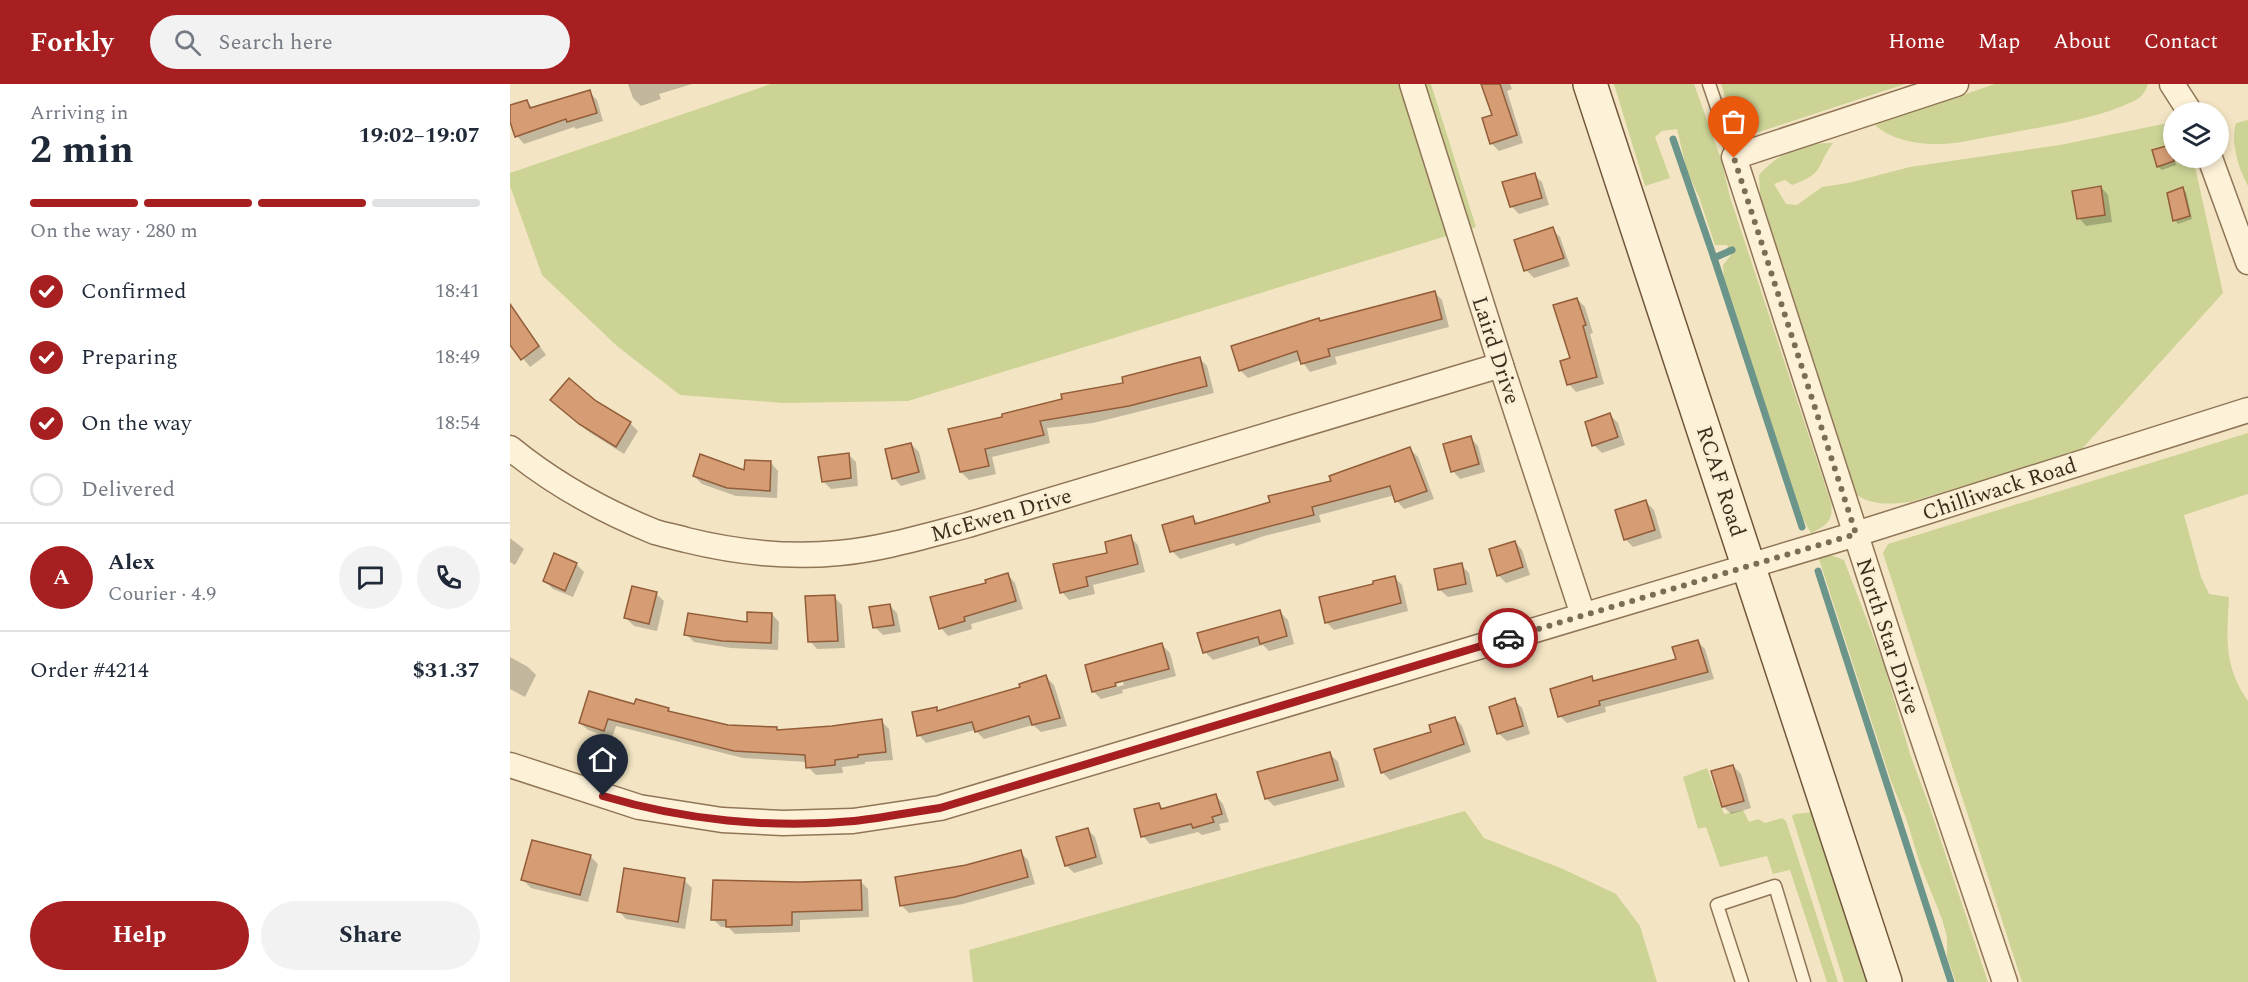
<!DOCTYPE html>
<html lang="en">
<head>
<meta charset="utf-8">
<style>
  :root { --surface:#fff; --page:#f2f2f3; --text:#1f2937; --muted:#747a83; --line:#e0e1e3; --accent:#a71f20 }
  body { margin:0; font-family:Spectral,serif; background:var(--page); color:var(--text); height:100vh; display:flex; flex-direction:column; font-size:22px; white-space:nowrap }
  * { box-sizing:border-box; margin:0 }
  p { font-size:20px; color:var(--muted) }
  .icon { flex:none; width:33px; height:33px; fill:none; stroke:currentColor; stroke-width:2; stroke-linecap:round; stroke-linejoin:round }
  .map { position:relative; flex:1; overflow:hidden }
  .side { display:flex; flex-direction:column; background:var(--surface); width:510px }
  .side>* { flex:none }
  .tools { position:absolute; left:1653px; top:18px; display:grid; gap:12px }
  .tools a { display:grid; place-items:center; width:66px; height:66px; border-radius:50%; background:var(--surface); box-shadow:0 3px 9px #0003; font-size:30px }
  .pin { position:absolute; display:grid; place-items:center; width:51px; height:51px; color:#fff; margin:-62px -26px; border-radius:50% 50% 50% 0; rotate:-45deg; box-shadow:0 0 6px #0007 }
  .pin .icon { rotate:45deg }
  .courier { position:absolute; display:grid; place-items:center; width:60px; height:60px; margin:-30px; border:4px solid #a71f20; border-radius:50%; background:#fff; color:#222; box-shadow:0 2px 8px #0007 }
  .headline em { font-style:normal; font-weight:700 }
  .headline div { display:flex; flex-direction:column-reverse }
  .headline { display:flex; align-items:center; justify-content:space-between; height:102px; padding:0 30px }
  h1 { font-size:39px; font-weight:700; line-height:45px }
  .bar { display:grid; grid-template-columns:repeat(4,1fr); gap:9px 6px; align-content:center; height:72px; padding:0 30px }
  .bar i { height:8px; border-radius:4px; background:var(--line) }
  .bar .on { background:var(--accent) }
  .bar p { grid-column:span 4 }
  .line { display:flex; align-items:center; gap:15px; padding:0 30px; border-top:2px solid var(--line) }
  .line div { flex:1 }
  .round { display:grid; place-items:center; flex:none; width:63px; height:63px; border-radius:32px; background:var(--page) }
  ol { padding:0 30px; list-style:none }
  li { display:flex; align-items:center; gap:18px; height:66px }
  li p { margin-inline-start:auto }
  li .icon { padding:6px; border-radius:50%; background:var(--accent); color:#fff; stroke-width:4 }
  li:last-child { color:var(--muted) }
  li i { width:33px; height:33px; border:3px solid var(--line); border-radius:50% }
  .button { display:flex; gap:12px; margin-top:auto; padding:12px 30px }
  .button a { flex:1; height:69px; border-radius:36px; background:var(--accent); color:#fff; font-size:24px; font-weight:700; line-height:69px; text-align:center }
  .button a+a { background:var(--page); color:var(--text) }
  header { display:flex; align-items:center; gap:36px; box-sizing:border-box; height:84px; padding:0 30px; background:var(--accent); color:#fff }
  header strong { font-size:28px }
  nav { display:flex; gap:33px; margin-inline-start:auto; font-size:21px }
  .search { width:420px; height:54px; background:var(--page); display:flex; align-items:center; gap:15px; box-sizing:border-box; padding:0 21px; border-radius:33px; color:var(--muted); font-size:22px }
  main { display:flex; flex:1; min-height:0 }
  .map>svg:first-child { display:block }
  .green { fill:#ccd395 }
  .shadow { fill:#0003; fill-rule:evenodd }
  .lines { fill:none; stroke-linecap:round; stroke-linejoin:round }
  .stream { stroke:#6b958b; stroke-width:7 }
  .building { fill:#d69d74; stroke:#935d3a; stroke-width:1.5 }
  .service-casing { stroke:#907557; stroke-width:15 }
  .minor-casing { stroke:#907557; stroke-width:27 }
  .secondary-casing { stroke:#72563a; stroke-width:36 }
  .service { stroke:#fdf2d8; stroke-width:12 }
  .minor { stroke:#fdf2d8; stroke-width:24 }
  .secondary { stroke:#fdf2d8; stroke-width:33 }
  .done { stroke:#7d6d57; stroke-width:6; stroke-dasharray:0 10.8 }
  .route { stroke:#a71f20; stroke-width:8 }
  .labels { text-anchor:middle; stroke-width:5; stroke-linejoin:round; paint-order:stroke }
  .street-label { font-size:22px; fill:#3e2d1d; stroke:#faefd4 }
</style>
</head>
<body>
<header>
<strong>Forkly</strong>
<div class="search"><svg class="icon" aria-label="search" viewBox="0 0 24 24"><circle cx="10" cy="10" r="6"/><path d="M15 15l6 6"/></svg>Search here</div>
<nav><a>Home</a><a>Map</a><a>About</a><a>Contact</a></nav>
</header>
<main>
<section class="side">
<div class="headline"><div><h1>2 min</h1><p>Arriving in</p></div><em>19:02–19:07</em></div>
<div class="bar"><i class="on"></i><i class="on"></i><i class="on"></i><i></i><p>On the way · 280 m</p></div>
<ol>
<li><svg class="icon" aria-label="check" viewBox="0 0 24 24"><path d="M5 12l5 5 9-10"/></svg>Confirmed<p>18:41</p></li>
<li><svg class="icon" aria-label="check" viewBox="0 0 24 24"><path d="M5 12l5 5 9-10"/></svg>Preparing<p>18:49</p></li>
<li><svg class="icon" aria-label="check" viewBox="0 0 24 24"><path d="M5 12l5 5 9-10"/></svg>On the way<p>18:54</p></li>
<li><i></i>Delivered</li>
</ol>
<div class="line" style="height:108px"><b class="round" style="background:var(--accent);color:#fff">A</b><div><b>Alex</b><p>Courier · 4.9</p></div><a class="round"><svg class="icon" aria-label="chat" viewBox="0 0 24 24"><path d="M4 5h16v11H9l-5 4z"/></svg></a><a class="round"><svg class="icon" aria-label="phone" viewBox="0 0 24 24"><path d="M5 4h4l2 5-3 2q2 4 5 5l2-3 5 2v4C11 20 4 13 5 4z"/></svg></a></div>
<div class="line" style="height:78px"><div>Order #4214</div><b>$31.37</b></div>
<div class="button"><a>Help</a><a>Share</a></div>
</section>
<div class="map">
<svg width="1738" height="898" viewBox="0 0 1738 898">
  <rect width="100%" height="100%" fill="#f3e5c3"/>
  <g class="green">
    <polygon points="261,0 921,0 966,143 398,317 273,319 170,311 107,262 32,191 0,102 0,89"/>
    <path d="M1104,0H1184L1211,75L1220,113L1321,419C1324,437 1316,442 1301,449L1292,433L1214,196L1213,181L1221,171L1217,161H1205L1189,113L1177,87L1167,45L1152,47L1145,53L1160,94L1135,102Z"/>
    <path d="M1211,0H1395L1249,48C1219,42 1220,26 1211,0Z"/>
    <path d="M1485,0H1638C1636,7 1631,14 1624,17C1582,37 1534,42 1489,51C1469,54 1446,61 1425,60C1405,60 1380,55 1365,41Z"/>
    <path d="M1738,36V102C1729,86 1720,58 1726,39Z"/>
    <path d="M1663,38L1664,74H1683L1713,209L1570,367L1400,418C1382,420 1363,422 1347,411L1250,110L1249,91C1269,68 1293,59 1323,59C1305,83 1316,89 1282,101L1275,96L1264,100L1276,120L1287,121L1312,103L1338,99L1400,83L1550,61Z"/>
    <path d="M1738,349V410L1674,431L1691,493L1699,510L1719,513C1717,554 1713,581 1738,617V898H1512L1373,469L1378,460Z"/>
    <polygon points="1315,472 1323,472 1334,476 1374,581 1400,670 1420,724 1478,898 1446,898 1437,873 1437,853 1432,835 1410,780 1396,734 1381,697 1309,475"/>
    <polygon points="1197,684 1214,730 1233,726 1239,738 1248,735 1255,739 1272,734 1276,737 1328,898 1317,898 1280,786 1263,790 1257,772 1210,783 1196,743 1188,745 1173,693"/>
    <polygon points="955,727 974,754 1053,785 1106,810 1130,842 1147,898 463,898 459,866"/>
    <polygon points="1303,728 1359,898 1334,898 1282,732 1285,730"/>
  </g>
  <g class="shadow">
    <polygon points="118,0 182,0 149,10 151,15 131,22 123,14"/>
    <polygon points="972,0 1000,0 1002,5 997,7 1013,59 989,67 981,59 984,32"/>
    <polygon points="79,8 87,16 93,37 66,45 64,43 14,60 7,52 0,33 0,22 17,18 23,24"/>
    <polygon points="1660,63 1663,66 1666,81 1652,86 1648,83 1644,67"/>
    <polygon points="1024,91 1032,98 1039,121 1009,130 1001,122"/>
    <polygon points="1591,103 1598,111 1602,138 1576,142 1569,134"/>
    <polygon points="1672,105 1676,108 1682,135 1668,140 1665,136"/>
    <polygon points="1042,145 1050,153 1060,182 1024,194 1016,186 1006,157"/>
    <polygon points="924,208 932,216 939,243 825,273 827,280 800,288 791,276 738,294 730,286 811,238"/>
    <polygon points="1067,215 1075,223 1083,249 1080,250 1094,300 1066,308 1059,300"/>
    <polygon points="0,228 17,244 36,271 20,283 0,258"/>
    <polygon points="689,274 697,282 704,309 583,339 537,344 540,359 482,373 486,390 459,396 451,388 494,334 615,300"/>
    <polygon points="86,318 120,339 128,347 114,370 79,348 50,324"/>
    <polygon points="1100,331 1108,339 1115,361 1092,369 1084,361"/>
    <polygon points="960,354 968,362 975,388 950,395 943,387"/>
    <polygon points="401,360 409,368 416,395 391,402 384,394"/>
    <polygon points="900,365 908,373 924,415 894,425 887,417 885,411 809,431 811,438 754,452 726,462 724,459 670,475 662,467 683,434 689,440 761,419 823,398"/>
    <polygon points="338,370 346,378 348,402 321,405 313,397"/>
    <polygon points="261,379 268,387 267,414 226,412 192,400 184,392 236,388"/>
    <polygon points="1136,418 1144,426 1152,454 1123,463 1115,455"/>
    <polygon points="620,453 628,461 635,488 583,501 585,510 559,516 552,508"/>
    <polygon points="0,454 14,465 5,481 0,478"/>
    <polygon points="1005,458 1012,466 1020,491 996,499 988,491"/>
    <polygon points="66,480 74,488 63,513 43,505 35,497"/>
    <polygon points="951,481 959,489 963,508 938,513 930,506"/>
    <polygon points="498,491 505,499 513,525 461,540 462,545 438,552 431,544 478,500"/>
    <polygon points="885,494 892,501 898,527 824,546 816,538 865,501"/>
    <polygon points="146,510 154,517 147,547 124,542 116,534"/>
    <polygon points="324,513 332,521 335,564 307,565 300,557"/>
    <polygon points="379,521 387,529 391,548 373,551 365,543"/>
    <polygon points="770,528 778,536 784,560 759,567 753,561 703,576 695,568"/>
    <polygon points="262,530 269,538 268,566 221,564 184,558 176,550 238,540"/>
    <polygon points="1188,558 1195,565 1204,595 1095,623 1096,628 1057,639 1050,632 1081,594 1085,598 1168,576"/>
    <path d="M652,561L660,569L666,592L612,606L613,609L591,615L583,607ZM613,598L614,601L587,608V605Z"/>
    <polygon points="0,573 18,583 26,591 15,613 0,605"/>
    <polygon points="536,593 544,601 557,642 531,648 523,641 474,655 465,646 416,659 409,651 426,624 430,628 512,604"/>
    <polygon points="1004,616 1012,624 1020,650 997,657 989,650 981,624"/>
    <polygon points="125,622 158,626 162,629 218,642 266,644 269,647 322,644 371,637 379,645 383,676 355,678 355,680 332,683 333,689 306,691 298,683 297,678 233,674 106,642 102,654 78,646 70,639"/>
    <polygon points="945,634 952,642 961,668 880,696 872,688"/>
    <polygon points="820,670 828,678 835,703 764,722 756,714"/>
    <polygon points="1223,682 1231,690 1241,724 1221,730 1213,722"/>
    <polygon points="706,712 713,720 719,738 709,740 711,746 692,751 688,748 640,760 633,752 649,720 654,726"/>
    <polygon points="577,745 585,753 593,780 564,789 556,781"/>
    <polygon points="510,768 518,776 525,800 453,820 399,829 391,821 456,782"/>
    <polygon points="80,772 88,780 78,818 21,804 13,796"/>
    <polygon points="174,796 182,804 175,845 116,835 109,827"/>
    <polygon points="350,797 358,805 359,833 290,836 290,848 225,850 218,843 211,843 203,835 290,799"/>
  </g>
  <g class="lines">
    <g class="stream">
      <polyline points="1163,55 1204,174 1292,443"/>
      <polyline points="1204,174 1222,166"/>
      <polyline points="1308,487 1441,898"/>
    </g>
  </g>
  <g class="building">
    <polygon points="971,0 990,0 1007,51 980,60 972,34 982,31"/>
    <polygon points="80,6 87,29 57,38 56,35 5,53 0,38 0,21 17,16 20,24"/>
    <polygon points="1660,61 1664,77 1647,83 1642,66"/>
    <polygon points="1025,89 1032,114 1000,123 992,98"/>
    <polygon points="1591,102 1595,131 1567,135 1562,107"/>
    <polygon points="1673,103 1680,132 1663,137 1657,109"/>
    <polygon points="1043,143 1054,174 1014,187 1004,156"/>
    <polygon points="925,207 932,235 818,265 820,272 791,280 787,267 729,287 721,262 809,234 810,237"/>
    <polygon points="1067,214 1076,241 1073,242 1087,293 1057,301 1050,277 1060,274 1043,221"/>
    <polygon points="0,220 29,262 11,276 0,261"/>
    <polygon points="690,273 697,302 619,322 530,337 534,351 475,365 479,382 450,388 438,345 492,333 492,330 552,315 551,310 613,299 612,293"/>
    <polygon points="59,294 86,317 121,338 106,363 69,340 40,316"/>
    <polygon points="1100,329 1108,353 1082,362 1075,338"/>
    <polygon points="961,352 969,380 941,388 933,360"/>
    <polygon points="401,359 409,388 382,395 375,365"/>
    <polygon points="900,363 917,407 885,418 880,402 802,423 804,431 660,468 652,441 683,432 685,440 760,418 758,412 821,397 819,392"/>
    <polygon points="339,369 341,394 312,398 308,373"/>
    <polygon points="190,370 234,386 235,376 261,377 260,407 217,404 183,392"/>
    <polygon points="1136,416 1145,446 1114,456 1105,426"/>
    <polygon points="621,451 628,480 576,493 578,502 550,509 543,480 597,469 595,458"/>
    <polygon points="1005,457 1013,483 987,492 979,465"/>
    <polygon points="44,469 67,479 55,507 33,497"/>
    <polygon points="952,479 956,500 928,506 924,485"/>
    <polygon points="498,489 506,517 454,533 455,537 429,545 420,513 476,499 475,496"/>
    <polygon points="885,492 891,519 815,539 809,513 863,500 863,497"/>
    <polygon points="122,502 147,508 139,540 114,534"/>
    <polygon points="325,511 328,557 298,558 295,512"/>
    <polygon points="380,520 384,541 363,544 359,523"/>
    <polygon points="770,526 777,552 750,560 748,553 693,569 687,549"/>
    <polygon points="237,528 262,529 261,559 212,557 174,551 178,529 237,538"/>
    <polygon points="1188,556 1198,588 1089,617 1090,621 1048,633 1040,605 1082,592 1083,597 1166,575 1162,563"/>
    <polygon points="652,559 659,585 605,599 606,602 582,608 575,581"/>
    <polygon points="536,591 550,634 522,641 519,632 465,648 462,638 407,652 402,628 427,623 427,627 510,603 509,600"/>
    <polygon points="79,607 124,620 126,615 159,624 158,627 218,641 267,643 267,646 322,642 372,635 376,668 348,671 348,673 325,676 325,681 296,684 295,671 224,667 98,635 94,647 69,639"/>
    <polygon points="1005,614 1013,642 987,650 979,623"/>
    <polygon points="945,633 954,660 871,689 864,665 921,648 919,641"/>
    <polygon points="820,668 828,696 755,715 747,688"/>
    <polygon points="1223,681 1234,717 1212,723 1201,687"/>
    <polygon points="706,710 712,730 702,733 704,738 683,744 681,740 631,753 624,725 649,719 651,725"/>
    <polygon points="578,744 586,773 555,782 546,753"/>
    <polygon points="22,756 81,771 70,811 11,796"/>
    <polygon points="511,766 518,793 445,813 390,822 385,793 456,781"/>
    <polygon points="114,784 175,794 168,838 107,828"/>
    <polygon points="203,796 290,798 351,796 352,826 282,828 282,841 216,843 216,836 201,836"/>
  </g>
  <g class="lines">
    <g class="service-casing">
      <g id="service">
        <polyline points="1199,0 1224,73"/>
        <polyline points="1232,898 1207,821 1265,802 1294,898"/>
      </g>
    </g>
    <g class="minor-casing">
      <g id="minor">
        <polyline points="902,0 991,281 1073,531"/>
        <polyline points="1446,0 1224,73 1388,581 1495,898"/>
        <polyline points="1662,0 1680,28"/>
        <polyline points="1700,74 1738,178"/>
        <path d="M0,364C44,400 93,427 145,448C155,451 166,453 176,456C225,468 278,474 329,469C373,465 415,452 458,441L991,281"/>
        <polyline points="0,681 129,723 212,736 273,739 343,737 430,724 1346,450 1738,326"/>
      </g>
    </g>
    <g class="secondary-casing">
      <polyline id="secondary" points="1080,0 1375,898"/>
    </g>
    <use href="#service" class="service"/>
    <use href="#minor" class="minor"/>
    <use href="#secondary" class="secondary"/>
  </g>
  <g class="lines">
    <polyline class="done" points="998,554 1346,450 1224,74"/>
    <path class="route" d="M93,712C173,736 261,745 344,737C373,734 401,728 430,724L998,554"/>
  </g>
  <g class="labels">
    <g class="street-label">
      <text transform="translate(987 266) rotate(72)" y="8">Laird Drive</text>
      <text transform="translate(1212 397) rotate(72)" y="8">RCAF Road</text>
      <text transform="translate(1489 404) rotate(-18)" y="8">Chilliwack Road</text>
      <text transform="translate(491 430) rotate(-16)" y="8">McEwen Drive</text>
      <text transform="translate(1379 552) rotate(72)" y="8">North Star Drive</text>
    </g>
  </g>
</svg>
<div class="tools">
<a><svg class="icon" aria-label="layers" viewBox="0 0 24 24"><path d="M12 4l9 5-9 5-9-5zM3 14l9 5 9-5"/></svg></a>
</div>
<div class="pin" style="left:1224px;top:74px;background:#ea580c"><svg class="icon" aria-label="bag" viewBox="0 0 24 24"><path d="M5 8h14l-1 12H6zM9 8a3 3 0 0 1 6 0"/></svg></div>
<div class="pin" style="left:93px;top:712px;background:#1f2937"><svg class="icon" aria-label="home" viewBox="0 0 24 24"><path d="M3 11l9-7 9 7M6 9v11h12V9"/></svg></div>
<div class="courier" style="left:998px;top:554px"><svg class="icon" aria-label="car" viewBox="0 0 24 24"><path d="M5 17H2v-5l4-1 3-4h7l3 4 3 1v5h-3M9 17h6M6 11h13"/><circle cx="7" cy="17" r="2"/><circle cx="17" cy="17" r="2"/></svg></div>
</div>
</main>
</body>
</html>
